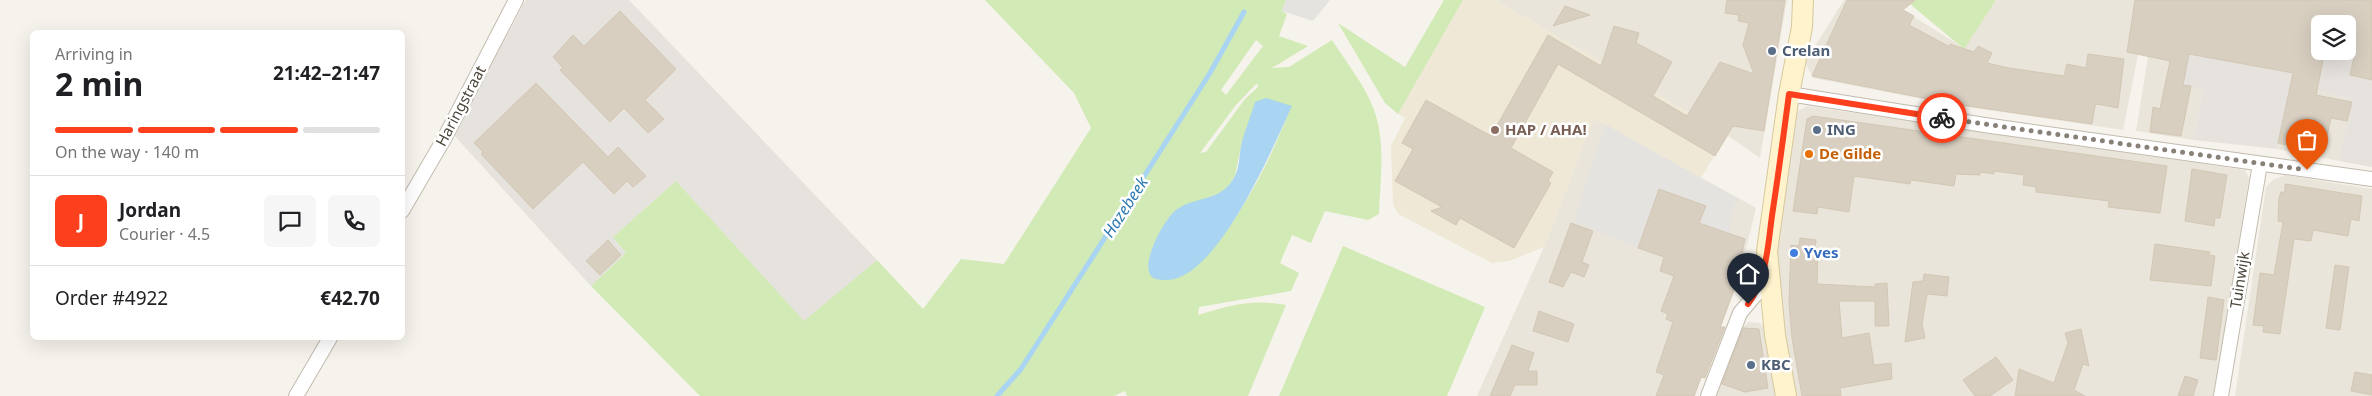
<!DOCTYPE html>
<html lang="en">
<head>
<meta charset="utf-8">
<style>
  :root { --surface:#fff; --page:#f6f6f6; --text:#202124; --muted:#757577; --line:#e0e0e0; --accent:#fc3f1d }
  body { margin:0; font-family:"Noto Sans",sans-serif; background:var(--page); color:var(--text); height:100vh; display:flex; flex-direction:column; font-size:19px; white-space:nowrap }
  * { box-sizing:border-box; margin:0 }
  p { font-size:16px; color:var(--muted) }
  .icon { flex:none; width:28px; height:28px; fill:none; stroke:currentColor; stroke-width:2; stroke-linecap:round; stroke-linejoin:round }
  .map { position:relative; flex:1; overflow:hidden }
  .side { position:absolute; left:30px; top:30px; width:375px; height:310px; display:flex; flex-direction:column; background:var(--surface); border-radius:8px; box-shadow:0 5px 20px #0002 }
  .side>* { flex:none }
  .tools { position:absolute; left:2311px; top:15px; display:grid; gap:10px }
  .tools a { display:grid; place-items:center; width:45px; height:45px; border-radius:8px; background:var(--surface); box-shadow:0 5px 20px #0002; font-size:25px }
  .pin { position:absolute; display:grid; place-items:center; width:42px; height:42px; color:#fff; margin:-51px -21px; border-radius:50% 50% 50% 0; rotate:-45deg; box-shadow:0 0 5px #0007 }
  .pin .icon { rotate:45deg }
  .courier { position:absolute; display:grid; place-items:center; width:50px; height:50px; margin:-25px; border:4px solid #fc3f1d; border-radius:50%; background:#fff; color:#222; box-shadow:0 1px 6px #0007 }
  .head em { font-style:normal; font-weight:700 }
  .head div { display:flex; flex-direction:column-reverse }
  .head { display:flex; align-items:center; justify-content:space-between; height:85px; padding:0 25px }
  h1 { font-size:32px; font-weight:700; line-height:38px }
  .bar { display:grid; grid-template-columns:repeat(4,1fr); gap:8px 5px; align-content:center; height:60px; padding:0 25px }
  .bar i { height:6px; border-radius:4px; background:var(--line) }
  .bar .active { background:var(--accent) }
  .bar p { grid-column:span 4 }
  .line { display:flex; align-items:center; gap:12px; padding:0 25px; border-top:1px solid var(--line) }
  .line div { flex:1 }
  .round { display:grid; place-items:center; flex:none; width:52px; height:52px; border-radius:8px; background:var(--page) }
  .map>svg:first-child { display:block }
  .residential { fill:#eae5da }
  .industrial { fill:#e6e2dd; fill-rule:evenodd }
  .education { fill:#efe8d6 }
  .green { fill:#d2eab5; fill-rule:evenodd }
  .parking { fill:#e5e3e0 }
  .water { fill:#a9d4f2 }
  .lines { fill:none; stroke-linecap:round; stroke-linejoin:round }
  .stream { stroke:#a9d4f2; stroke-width:5 }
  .building { fill:#d8cfc1; stroke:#d3c7b4 }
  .street-casing { stroke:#c2bbae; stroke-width:16 }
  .secondary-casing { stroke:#d6c79b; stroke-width:22 }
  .street { stroke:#fff; stroke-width:14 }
  .secondary { stroke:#fff3cd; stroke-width:20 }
  .done { stroke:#878178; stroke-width:5; stroke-dasharray:0 9 }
  .route { stroke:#fc3f1d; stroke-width:6 }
  .service-dot { fill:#5c6f8a; stroke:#fff; stroke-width:2 }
  .education-dot { fill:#8d6e63; stroke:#fff; stroke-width:2 }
  .food-dot { fill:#e8710a; stroke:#fff; stroke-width:2 }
  .shop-dot { fill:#3f7fe0; stroke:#fff; stroke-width:2 }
  .labels { text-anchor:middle; stroke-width:5; stroke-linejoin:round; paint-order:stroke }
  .service-label { font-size:15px; font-weight:bold; fill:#4e5e75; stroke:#fff; text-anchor:start }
  .street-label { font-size:15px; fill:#4b4439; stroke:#fff }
  .education-label { font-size:15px; font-weight:bold; fill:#785e54; stroke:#fff; text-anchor:start }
  .food-label { font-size:15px; font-weight:bold; fill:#c56008; stroke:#fff; text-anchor:start }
  .shop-label { font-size:15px; font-weight:bold; fill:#366cbe; stroke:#fff; text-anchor:start }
  .water-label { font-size:16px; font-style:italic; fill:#2e7ab2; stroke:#fff }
</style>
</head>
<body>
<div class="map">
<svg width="2372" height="396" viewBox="0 0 2372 396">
  <rect width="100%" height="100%" fill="#f6f3ec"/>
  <g class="residential">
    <polygon points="1495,0 1787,0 1760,158 1727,135"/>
    <polygon points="1844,0 1887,0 1964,48 1996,0 2149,0 2123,130 1954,105 1813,78 1805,62"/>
    <polygon points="2148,57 2187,65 2183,85 2203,88 2194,140 2136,131"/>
    <polygon points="2293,73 2319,79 2317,91 2353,99 2339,161 2277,149"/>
    <polygon points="1807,106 2245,170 2249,178 2221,358 2213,396 1796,396 1779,294 1777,251 1792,122 1798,111"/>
    <polygon points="1594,118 1756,208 1737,285 1695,396 1477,396 1544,247"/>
    <polygon points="2285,175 2372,189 2372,396 2235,396 2266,187 2273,180"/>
    <polygon points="1749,322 1760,323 1769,332 1779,396 1715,396 1739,330"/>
  </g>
  <g class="industrial">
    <polygon points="526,0 629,0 877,260 804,322 676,181 613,237 626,253 591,286 454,135"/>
    <path d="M2160,0H2372V167L2339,161L2352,99L2317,91L2319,79L2293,73L2277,149L2194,140L2203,89L2183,85L2187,65L2148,57ZM2320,24H2348V51H2320Z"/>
  </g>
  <polygon class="education" points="1463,0 1495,0 1727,135 1701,178 1594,119 1544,247 1509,261 1492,263 1398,214 1393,204 1391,146 1405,118 1398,114"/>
  <g class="green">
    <path d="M985,0H1286L1282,11L1287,14L1279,36L1308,46L1272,68L1289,67L1332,40C1346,62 1365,85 1374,110C1386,142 1380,181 1379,214L1368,220L1325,211L1311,243L1292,235L1280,263L1299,273L1291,291L1199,307L1198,315C1233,305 1250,299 1286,305L1248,396H1127L1125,391L1114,396H700L591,286L626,253L613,237L676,181L804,321L877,260L923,309L961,259L1004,264L1091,128L1074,93ZM1256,40L1263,46L1226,95L1221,90ZM1257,83L1258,87L1245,99L1206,152L1200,153L1236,105ZM1291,106C1270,163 1231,242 1180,277L1209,197L1225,192L1235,176L1242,141Z"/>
    <polygon points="1444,0 1463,0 1398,114 1385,103 1338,23 1405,67"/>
    <polygon points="1915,0 1996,0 1964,49 1910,4"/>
    <polygon points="1343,246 1485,307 1447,396 1279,396"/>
  </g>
  <g class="parking">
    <polygon points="1286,0 1330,0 1313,21 1282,11"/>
    <polygon points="1605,124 1738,199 1734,204 1729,233 1699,223 1706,206 1659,189 1638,248 1574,221"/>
  </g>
  <path class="water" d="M1266,98L1292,106C1273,147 1218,279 1167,280C1162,280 1156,280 1152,277C1139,265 1164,219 1176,210C1197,195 1219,203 1234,178C1240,168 1239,153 1242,141C1246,128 1251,115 1255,102Z"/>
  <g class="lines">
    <polyline class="stream" points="997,396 1021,369 1210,73 1244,12"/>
  </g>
  <g class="building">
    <polygon points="1727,0 1785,0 1764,131 1733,126 1715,156 1558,64 1511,148 1553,172 1548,181 1551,183 1514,248 1460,218 1456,225 1431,211 1442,207 1395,181 1413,149 1402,143 1426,100 1491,136 1548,35 1601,66 1614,26 1639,33 1636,43 1672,62 1653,96 1687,116 1720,62 1754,74 1743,45 1749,23 1738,21 1739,15 1725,13"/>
    <polygon points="1847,0 1915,0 1903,10 1914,16 1909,25 1950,47 1950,44 1974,52 1978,46 1992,53 1987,63 2009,68 2064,76 2067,64 2086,68 2088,54 2124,59 2118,108 2097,104 2095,106 2092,124 1954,104 1812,76"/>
    <polygon points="2135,0 2372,0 2372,80 2350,75 2356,48 2348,46 2348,24 2320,24 2320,51 2325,51 2316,95 2352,102 2347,121 2331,118 2323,153 2278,143 2293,73 2189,54 2183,85 2191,86 2181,136 2150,132 2153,107 2160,109 2170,61 2127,52"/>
    <polygon points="1565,6 1590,15 1553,26"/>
    <polygon points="620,11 676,69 645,100 664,119 648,133 624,108 610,122 560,70 563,68 553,57 573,35 584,46"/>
    <polygon points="536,83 608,157 618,147 646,176 633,187 627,181 614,194 583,162 533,209 481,154 483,152 474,143"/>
    <polygon points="1813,116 2167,166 2160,213 2108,207 2109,201 2036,192 2036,187 2023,185 2024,175 1994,171 1994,174 1980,172 1980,175 1956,174 1954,186 1911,180 1910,184 1854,176 1849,212 1818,207 1817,214 1793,211 1807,119"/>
    <polygon points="2192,169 2227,175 2220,218 2215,218 2214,226 2185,221"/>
    <polygon points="2285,184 2362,196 2359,221 2351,219 2348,236 2313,230 2311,241 2294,239 2280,334 2263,332 2264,326 2253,325 2260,273 2274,275 2283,222 2278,221 2279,198 2281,192 2285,192"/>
    <polygon points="1659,189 1706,206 1699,223 1745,239 1736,284 1720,327 1725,327 1705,378 1701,377 1694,396 1656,396 1664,375 1656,372 1673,322 1666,319 1668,314 1661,311 1674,276 1660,271 1664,257 1638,248"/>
    <polygon points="1571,223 1593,231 1582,262 1589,265 1584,277 1571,272 1563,287 1549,282"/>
    <polygon points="1800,238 1816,240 1815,248 1818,248 1817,284 1875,287 1875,284 1887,283 1889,326 1875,326 1875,301 1839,301 1842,338 1869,333 1874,365 1891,363 1892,379 1840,388 1841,396 1802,396 1792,338 1789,303 1791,245 1799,246"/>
    <polygon points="608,240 621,255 600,275 586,261"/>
    <polygon points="2155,244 2210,252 2209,255 2215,256 2211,286 2150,280"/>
    <polygon points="2335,265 2349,267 2340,330 2326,328"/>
    <polygon points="1924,274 1949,277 1947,296 1927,294 1922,324 1925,338 1905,342 1913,282 1923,281"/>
    <polygon points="2208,297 2224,300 2216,360 2200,358"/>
    <polygon points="1539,311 1574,324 1568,342 1533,331"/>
    <polygon points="1743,328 1759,329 1768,388 1745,392 1722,384"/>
    <polygon points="2081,329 2089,366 2083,364 2074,390 2085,396 2015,396 2019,369 2054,383 2068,343 2065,333"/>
    <polygon points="1512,345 1534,353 1528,371 1537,371 1537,385 1515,385 1510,396 1490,396"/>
    <polygon points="1996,357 2013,380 1990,396 1975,396 1963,380"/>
    <polygon points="2355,372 2372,375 2372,395 2351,391"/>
    <polygon points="2185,376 2198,380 2193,396 2178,396"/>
  </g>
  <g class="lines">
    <g class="street-casing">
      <g id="street">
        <polyline points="1789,94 1991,126 2372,179"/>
        <polyline points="402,211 444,139 516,0"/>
        <polyline points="296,396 330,338"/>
        <polyline points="1708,396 1740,313 1756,294 1764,264"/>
        <polyline points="2221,396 2260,164"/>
      </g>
    </g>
    <g class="secondary-casing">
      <polyline id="secondary" points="1786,396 1775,335 1767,251 1789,94 1802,27 1803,0"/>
    </g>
    <use href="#street" class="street"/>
    <use href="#secondary" class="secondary"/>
  </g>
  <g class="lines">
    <polyline class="done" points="1942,118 2307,170"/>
    <path class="route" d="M1748,304C1768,278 1768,240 1773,209C1779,170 1784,132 1789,94L1942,118"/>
  </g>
  <g class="service-dot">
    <circle cx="1772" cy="51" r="5"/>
    <circle cx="1817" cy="130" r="5"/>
    <circle cx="1751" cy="365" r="5"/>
  </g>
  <circle class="education-dot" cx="1495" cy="130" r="5"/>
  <circle class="food-dot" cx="1809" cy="154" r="5"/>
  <circle class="shop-dot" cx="1794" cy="253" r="5"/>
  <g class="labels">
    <g class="service-label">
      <text x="1782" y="56">Crelan</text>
      <text x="1827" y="135">ING</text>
      <text x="1761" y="370">KBC</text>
    </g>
    <g class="street-label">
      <text transform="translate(461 106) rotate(-62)" y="5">Haringstraat</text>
      <text transform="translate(2240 280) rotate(-81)" y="5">Tuinwijk</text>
    </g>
    <g class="education-label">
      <text x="1505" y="135">HAP / AHA!</text>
    </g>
    <g class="food-label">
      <text x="1819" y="159">De Gilde</text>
    </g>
    <g class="shop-label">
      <text x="1804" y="258">Yves</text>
    </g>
    <g class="water-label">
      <text transform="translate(1125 207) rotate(-57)" y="6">Hazebeek</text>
    </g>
  </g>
</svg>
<div class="tools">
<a><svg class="icon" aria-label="layers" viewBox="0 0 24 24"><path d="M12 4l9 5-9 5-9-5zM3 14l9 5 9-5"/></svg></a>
</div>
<div class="pin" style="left:2307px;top:170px;background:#ea580c"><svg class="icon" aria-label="bag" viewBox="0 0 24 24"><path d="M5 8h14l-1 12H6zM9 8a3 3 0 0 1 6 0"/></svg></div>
<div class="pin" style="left:1748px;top:304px;background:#1f2937"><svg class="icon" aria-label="home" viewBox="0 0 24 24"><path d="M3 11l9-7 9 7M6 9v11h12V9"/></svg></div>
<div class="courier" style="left:1942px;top:118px"><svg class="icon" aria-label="bike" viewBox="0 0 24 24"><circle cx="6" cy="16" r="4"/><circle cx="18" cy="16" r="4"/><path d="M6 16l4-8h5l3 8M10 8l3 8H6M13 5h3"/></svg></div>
<section class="side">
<div class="head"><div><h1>2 min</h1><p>Arriving in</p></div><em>21:42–21:47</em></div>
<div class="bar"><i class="active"></i><i class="active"></i><i class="active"></i><i></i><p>On the way · 140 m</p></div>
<div class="line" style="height:90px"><b class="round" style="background:var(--accent);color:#fff">J</b><div><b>Jordan</b><p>Courier · 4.5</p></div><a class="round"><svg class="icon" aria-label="chat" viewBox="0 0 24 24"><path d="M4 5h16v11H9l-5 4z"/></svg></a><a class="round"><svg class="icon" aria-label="phone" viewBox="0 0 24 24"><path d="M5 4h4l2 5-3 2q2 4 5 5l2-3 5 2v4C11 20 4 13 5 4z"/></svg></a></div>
<div class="line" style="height:65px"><div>Order #4922</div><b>€42.70</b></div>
</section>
</div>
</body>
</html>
